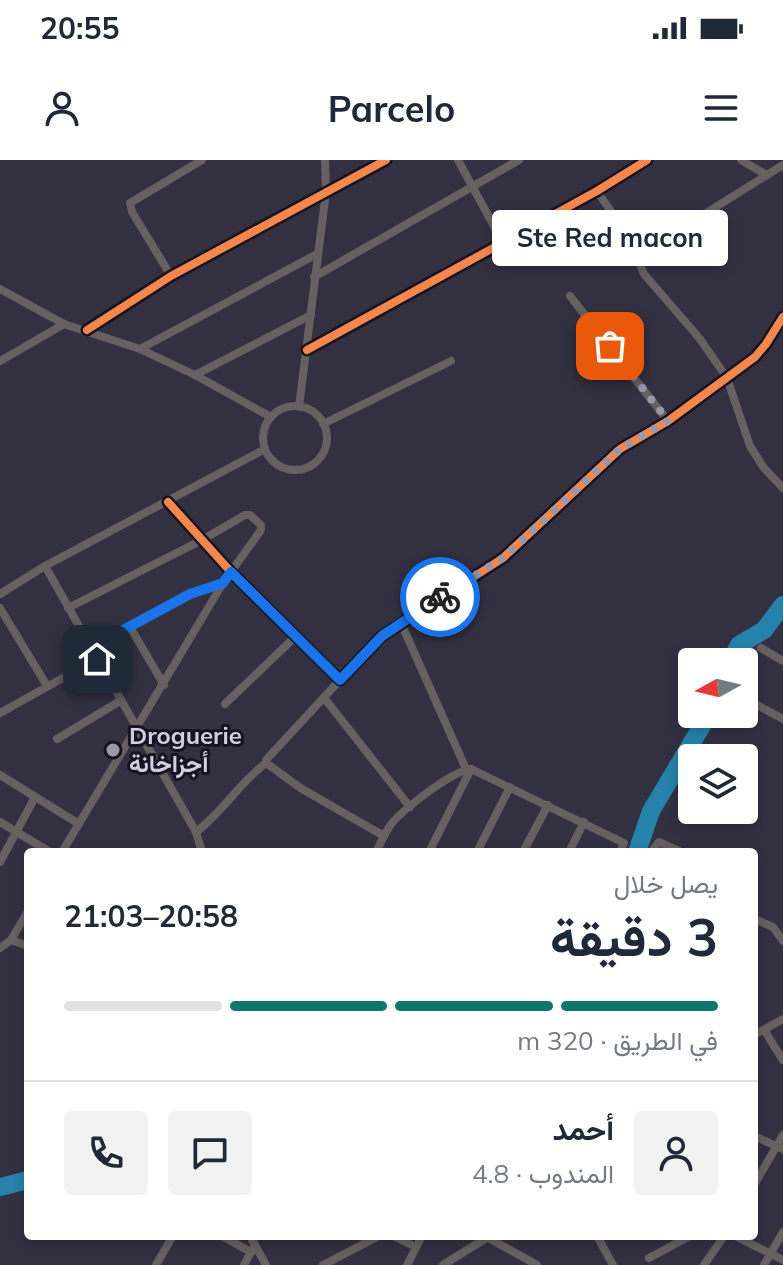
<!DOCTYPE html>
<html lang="ar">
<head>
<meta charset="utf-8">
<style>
  :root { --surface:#fff; --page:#f2f2f3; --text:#1f2937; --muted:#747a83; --line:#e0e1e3; --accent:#0f766e }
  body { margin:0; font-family:Mulish,Vazirmatn,sans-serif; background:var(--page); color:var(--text); direction:rtl; height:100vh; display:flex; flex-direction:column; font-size:30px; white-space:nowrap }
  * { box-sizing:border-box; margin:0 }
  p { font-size:26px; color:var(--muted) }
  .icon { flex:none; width:44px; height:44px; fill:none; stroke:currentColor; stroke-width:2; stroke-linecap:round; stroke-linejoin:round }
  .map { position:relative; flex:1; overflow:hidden; direction:ltr }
  .panel { position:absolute; left:24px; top:688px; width:734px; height:392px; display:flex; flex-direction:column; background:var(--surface); border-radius:8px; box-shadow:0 4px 12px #0003; direction:rtl }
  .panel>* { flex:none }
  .needle { width:52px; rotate:262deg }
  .controls { position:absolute; left:678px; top:488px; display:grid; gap:16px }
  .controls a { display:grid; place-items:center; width:80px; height:80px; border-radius:8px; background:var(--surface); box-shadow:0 4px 12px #0003; font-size:40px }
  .pin { position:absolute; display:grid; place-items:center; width:68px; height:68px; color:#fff; margin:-34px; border-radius:16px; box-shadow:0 4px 12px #0006 }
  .courier { position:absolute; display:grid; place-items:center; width:80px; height:80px; margin:-40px; border:6px solid #1a73e8; border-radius:50%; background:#fff; color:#222; box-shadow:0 2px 10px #0007 }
  .bubble { position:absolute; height:56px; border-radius:8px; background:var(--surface); box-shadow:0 4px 12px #0003; font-size:26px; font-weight:700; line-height:56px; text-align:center; direction:rtl }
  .head em { font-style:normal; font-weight:700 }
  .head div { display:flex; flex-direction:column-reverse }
  .head { display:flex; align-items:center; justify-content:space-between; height:136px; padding:0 40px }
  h1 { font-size:52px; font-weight:700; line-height:60px }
  .bar { display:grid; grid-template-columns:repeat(4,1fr); gap:12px 8px; align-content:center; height:96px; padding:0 40px }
  .bar i { height:10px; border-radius:6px; background:var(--line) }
  .bar .current { background:var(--accent) }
  .bar p { grid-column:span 4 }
  .line { display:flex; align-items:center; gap:20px; padding:0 40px; border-top:2px solid var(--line) }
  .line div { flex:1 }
  .round { display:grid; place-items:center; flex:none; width:84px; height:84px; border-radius:8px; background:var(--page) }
  .status { display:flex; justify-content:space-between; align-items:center; height:56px; padding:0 40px; background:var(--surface); direction:ltr }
  .status svg { height:22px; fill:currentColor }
  header { display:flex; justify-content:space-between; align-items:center; height:104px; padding:0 40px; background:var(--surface); font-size:36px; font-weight:700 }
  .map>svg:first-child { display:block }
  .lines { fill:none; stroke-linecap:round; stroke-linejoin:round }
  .river { stroke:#2682ab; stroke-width:18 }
  .street { stroke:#666061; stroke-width:8 }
  .cycleway-casing { stroke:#171422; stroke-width:13 }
  .cycleway { stroke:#f5874c; stroke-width:8 }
  .done { stroke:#9a97aa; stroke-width:8; stroke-dasharray:0 14.4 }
  .route { stroke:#1a73e8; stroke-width:10 }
  .poi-dot { fill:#9a97aa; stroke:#171422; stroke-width:3 }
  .labels { text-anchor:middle; stroke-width:6; stroke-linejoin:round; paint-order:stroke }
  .poi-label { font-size:24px; font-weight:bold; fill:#d1cee3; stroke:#171422; text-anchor:start }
</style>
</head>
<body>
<div class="status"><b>20:55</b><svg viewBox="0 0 49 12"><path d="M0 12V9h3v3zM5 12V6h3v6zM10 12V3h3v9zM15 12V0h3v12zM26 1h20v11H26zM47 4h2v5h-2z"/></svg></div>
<header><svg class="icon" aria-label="menu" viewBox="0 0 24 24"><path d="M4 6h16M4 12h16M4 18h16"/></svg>Parcelo<svg class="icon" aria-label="person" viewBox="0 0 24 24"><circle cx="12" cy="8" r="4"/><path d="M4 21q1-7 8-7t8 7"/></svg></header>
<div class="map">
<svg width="783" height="1105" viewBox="0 0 783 1105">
  <rect width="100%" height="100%" fill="#333041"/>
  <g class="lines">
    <g class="river">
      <polyline points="730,502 739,485 764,470 783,445"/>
      <polyline points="637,692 651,651 709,554"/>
      <polyline points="0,1027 28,1020"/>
    </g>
    <g class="street">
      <polyline points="458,0 502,81"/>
      <polyline points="741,0 767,15"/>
      <polyline points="597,31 629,78 644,114 700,179 727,218 750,286 764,308 783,328"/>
      <polyline points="636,97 783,5"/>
      <polyline points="171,116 132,52 130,43 202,0"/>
      <polyline points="314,117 519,0"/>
      <polyline points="0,129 64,164 140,189 195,215 271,257"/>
      <polyline points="570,136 668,261"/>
      <polyline points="87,170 171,116 386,0"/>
      <polyline points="140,189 317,94"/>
      <polyline points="307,190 597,31 647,0"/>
      <polyline points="0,201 64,164"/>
      <polyline points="195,215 311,155"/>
      <circle cx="295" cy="278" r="32"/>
      <polyline points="299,247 326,32 325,0"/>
      <polyline points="323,264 451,201"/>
      <polyline points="168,342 231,412 340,520 382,476 503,398 620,289 668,261 755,197 766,184 783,157"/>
      <polyline points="45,406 196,672 202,692"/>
      <polyline points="0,434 45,406 265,289"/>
      <polyline points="0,448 47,526"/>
      <polyline points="401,463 466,609"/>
      <polyline points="130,467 164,525"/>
      <polyline points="90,488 190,434 222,424"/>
      <polyline points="761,488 783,501"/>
      <polyline points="340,520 266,600 266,603 302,629 384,676"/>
      <polyline points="744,538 783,559"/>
      <polyline points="325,539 410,647"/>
      <polyline points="225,544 296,476"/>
      <polyline points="0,553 97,499"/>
      <polyline points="57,579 120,541"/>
      <polyline points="0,615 79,664"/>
      <polyline points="0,662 50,692"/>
      <path d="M196,672C223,652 239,623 266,603"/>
      <polyline points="62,692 223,423 261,370 261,365 250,355 245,355 202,380 68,448"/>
      <path d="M376,692C381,683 385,672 392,663C405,648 452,611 471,609L624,683L620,692"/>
      <polyline points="429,692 471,609"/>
      <polyline points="477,692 510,627"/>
      <polyline points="523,692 548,645"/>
      <polyline points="569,692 584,662"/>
      <polyline points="651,692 659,682 681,692"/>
      <polyline points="0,702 35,637"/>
      <polyline points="754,759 773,767 783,781"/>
      <polyline points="11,780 28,751"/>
      <polyline points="0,788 11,780 28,786"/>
      <polyline points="764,870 783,900"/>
      <polyline points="754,875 783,859"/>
      <polyline points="754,976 783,989"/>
      <polyline points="754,1025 783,975"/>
      <polyline points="222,1076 251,1092"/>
      <polyline points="250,1076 266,1105"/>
      <polyline points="393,1076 416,1087"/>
      <polyline points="485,1076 537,1105"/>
      <polyline points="597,1076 613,1105"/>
      <polyline points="735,1076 783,1100"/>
      <polyline points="649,1098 690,1076"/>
      <polyline points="156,1105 173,1076"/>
      <polyline points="244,1105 253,1088"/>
      <polyline points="323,1105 379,1076"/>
      <polyline points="407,1105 422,1076"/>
      <polyline points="443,1105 488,1077"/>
      <polyline points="704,1105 724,1076"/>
      <polyline points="764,1105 783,1072"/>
    </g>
    <g class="cycleway-casing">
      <g id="cycleway">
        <polyline points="87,170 171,116 386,0"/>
        <polyline points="307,190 597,31 647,0"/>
        <polyline points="168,342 231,412 340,520 382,476 503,398 620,289 668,261 755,197 766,184 783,157"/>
      </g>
    </g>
    <use href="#cycleway" class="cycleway"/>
  </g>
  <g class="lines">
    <polyline class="done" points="440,437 503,398 620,289 668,261 610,186"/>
    <polyline class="route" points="97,499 90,488 190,434 223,423 231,412 340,520 382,476 440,437"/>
  </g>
  <circle class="poi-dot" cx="113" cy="590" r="8"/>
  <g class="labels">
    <g class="poi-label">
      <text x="129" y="584">Droguerie<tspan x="129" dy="28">أجزاخانة</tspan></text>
    </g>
  </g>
</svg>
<div class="controls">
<a><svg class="needle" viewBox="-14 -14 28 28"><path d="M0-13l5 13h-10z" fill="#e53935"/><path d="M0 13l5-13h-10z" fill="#747a83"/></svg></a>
<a><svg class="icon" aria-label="layers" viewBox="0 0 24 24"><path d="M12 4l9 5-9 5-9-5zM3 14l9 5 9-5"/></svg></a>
</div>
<div class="pin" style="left:610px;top:186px;background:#ea580c"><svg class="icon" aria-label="bag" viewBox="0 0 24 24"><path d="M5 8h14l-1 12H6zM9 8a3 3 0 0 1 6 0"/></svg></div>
<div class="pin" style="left:97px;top:499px;background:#1f2937"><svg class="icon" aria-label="home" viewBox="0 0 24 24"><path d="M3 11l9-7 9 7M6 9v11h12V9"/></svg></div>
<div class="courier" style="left:440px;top:437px"><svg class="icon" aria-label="bike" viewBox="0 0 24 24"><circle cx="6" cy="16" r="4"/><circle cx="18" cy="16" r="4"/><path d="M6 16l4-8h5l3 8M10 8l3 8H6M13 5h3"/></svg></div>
<div class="bubble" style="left:492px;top:50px;width:236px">Ste Red macon</div>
<section class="panel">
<div class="head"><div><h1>3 دقيقة</h1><p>يصل خلال</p></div><em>20:58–21:03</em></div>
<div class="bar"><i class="current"></i><i class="current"></i><i class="current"></i><i></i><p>في الطريق · 320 m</p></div>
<div class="line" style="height:144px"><a class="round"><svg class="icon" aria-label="person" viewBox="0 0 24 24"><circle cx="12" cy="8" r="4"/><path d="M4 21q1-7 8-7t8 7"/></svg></a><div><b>أحمد</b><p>المندوب · 4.8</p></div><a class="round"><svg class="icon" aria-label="chat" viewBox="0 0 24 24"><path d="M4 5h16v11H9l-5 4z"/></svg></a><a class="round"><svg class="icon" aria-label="phone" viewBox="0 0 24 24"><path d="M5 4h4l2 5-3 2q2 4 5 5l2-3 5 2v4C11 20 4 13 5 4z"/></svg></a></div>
</section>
</div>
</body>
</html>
